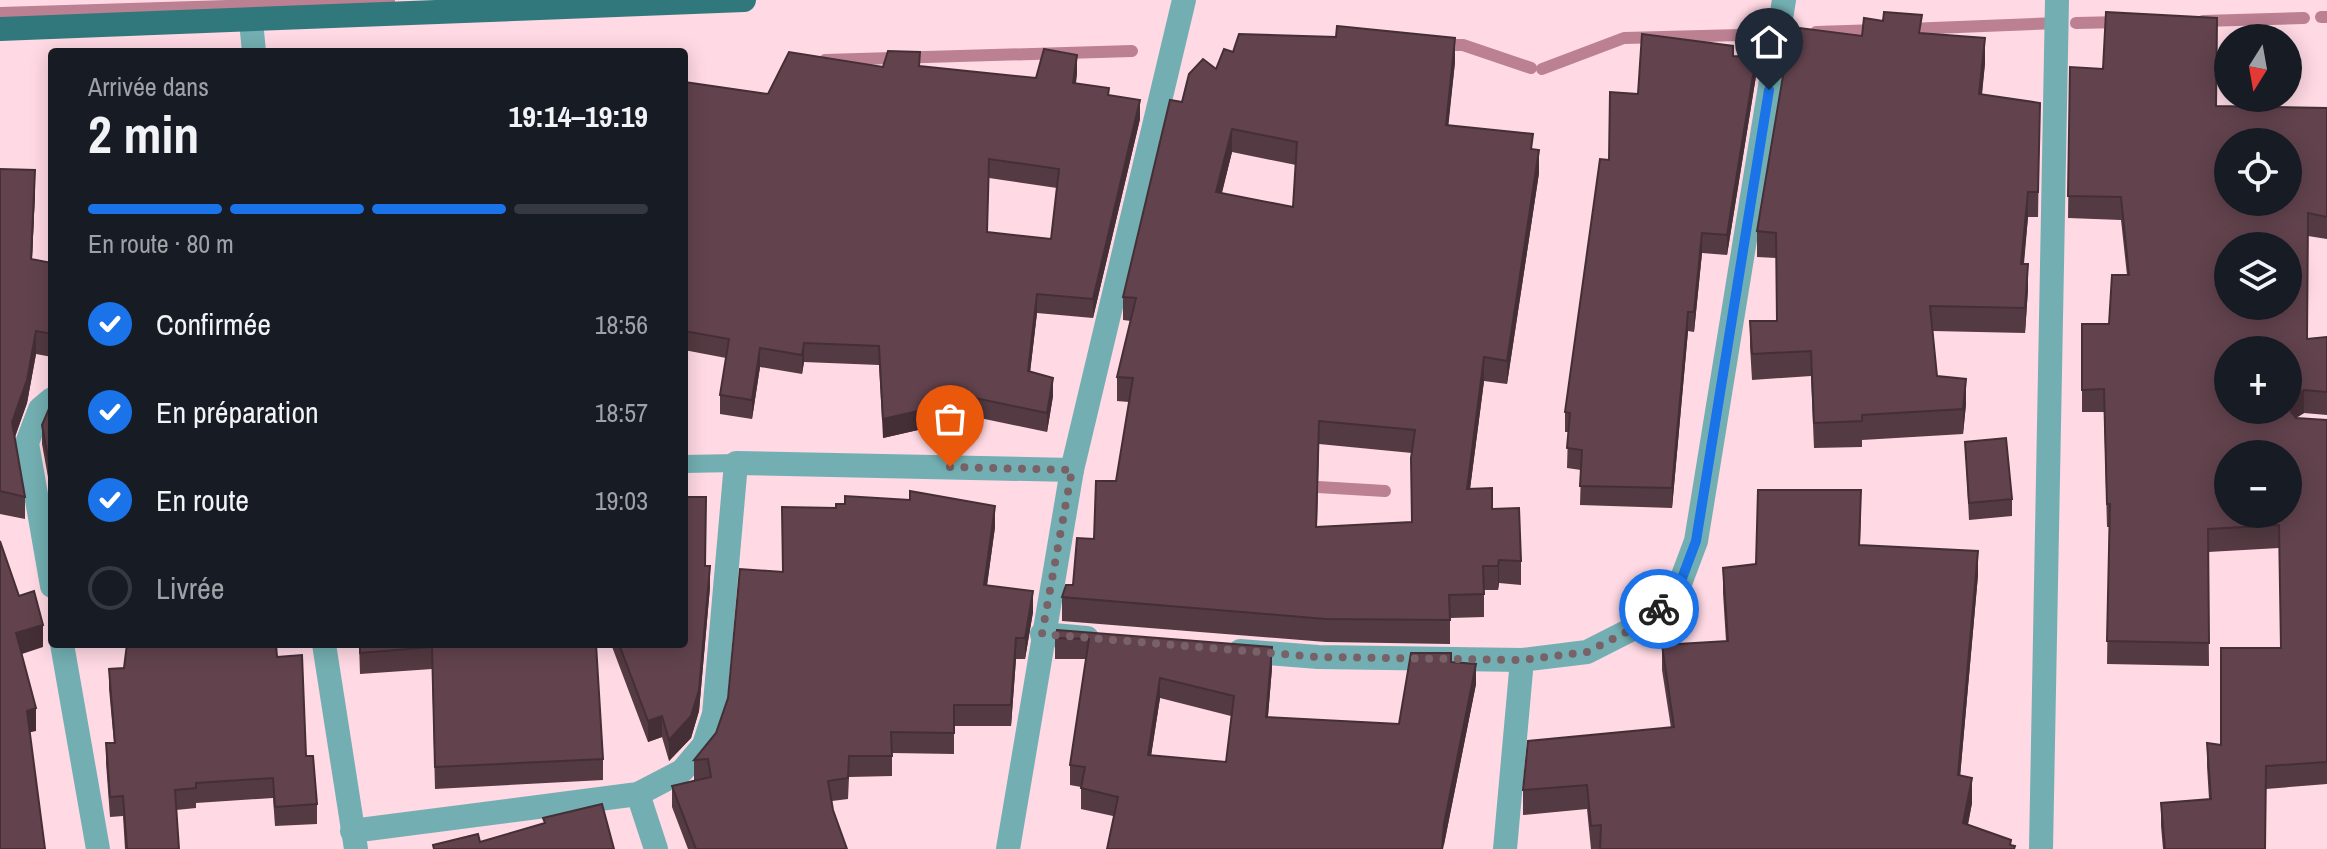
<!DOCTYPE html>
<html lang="fr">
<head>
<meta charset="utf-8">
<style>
  :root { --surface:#171b24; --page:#20242c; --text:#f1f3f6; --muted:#9ea1a6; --line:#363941; --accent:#1a73e8 }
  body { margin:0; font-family:"Archivo Narrow",sans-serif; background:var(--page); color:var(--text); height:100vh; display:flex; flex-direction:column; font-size:30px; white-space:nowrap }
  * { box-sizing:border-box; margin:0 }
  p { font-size:26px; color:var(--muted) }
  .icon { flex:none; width:44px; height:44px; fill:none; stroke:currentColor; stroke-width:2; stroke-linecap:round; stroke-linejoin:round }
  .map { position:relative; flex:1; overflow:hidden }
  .details { position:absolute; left:48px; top:48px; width:640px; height:600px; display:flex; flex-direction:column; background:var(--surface); border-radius:8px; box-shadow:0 4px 20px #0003 }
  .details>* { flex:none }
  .needle { width:52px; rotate:191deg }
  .tools { position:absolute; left:2214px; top:24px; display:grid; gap:16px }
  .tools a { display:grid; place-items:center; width:88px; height:88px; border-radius:50%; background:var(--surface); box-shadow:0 4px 20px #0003; font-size:40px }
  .pin { position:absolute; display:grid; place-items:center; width:68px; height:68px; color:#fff; margin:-82px -34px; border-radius:50% 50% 50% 0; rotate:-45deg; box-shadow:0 0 8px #0007 }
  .pin .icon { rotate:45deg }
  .courier { position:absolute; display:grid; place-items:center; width:80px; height:80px; margin:-40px; border:6px solid #1a73e8; border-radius:50%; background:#fff; color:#222; box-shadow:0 2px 10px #0007 }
  .head em { font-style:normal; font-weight:700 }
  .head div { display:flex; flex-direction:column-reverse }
  .head { display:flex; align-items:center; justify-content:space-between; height:136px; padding:0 40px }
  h1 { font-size:52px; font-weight:700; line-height:60px }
  .bar { display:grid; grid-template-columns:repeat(4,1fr); gap:12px 8px; align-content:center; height:96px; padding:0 40px }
  .bar i { height:10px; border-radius:6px; background:var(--line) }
  .bar .selected { background:var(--accent) }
  .bar p { grid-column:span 4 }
  ol { padding:0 40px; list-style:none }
  li { display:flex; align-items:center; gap:24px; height:88px }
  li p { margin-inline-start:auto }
  li .icon { padding:8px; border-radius:50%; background:var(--accent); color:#fff; stroke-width:4 }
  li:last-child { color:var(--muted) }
  li i { width:44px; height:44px; border:4px solid var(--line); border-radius:50% }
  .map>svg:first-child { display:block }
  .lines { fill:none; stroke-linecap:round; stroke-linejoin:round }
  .stream { stroke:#bc8093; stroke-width:12 }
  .lane { stroke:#73afb2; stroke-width:18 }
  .street { stroke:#73afb2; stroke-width:24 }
  .primary { stroke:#31787c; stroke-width:24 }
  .wall { fill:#543a42; fill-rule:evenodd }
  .shaded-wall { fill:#452f36 }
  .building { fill:#62434d; stroke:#452f36; stroke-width:2; fill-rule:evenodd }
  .done { stroke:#786268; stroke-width:8; stroke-dasharray:0 14.4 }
  .route { stroke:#1a73e8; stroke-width:10 }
</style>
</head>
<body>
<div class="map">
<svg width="2327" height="849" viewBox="0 0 2327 849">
  <rect width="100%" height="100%" fill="#ffd9e4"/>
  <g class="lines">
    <g class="stream">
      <polyline points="0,13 389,1"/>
      <polyline points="2321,17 2327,17"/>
      <polyline points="2203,21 2304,18"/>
      <polyline points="2076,23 2121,22"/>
      <polyline points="1908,29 2057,23"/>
      <polyline points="1816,32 1878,30"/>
      <polyline points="1441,45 1463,45 1531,68"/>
      <polyline points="825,60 1132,51"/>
      <polyline points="1542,69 1624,38 1741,35"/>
      <polyline points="1301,486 1385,491"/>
    </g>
    <polyline class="lane" points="684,464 736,463"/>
    <g class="street">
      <polyline points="251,21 254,52"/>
      <polyline points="52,399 40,409 27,443 52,586"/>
      <polyline points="1042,634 1087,638"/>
      <polyline points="62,644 98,849"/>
      <polyline points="324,644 356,849"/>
      <polyline points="1240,651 1318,657 1522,660 1587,652 1648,621 1678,589 1696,541 1784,0"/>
      <polyline points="638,794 656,849"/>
      <polyline points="352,831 638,794 682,771 704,745 714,714 736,463 1072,470"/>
      <polyline points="1008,849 1072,470 1184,0"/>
      <polyline points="1505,849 1522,660"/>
      <polyline points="2041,849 2057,0"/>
    </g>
    <polyline class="primary" points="0,29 744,0"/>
  </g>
  <g class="wall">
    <polygon points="1922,33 1985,63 1982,95 2040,103 2038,217 2028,217 2024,264 2028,289 2025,333 1933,331 1937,376 1966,404 1963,434 1862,440 1862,447 1814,448 1811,376 1752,380 1750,346 1750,321 1777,321 1776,258 1757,257 1757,231 1796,52"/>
    <path d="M1233,52L1455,62L1448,125L1533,149L1539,173L1507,384L1484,381L1470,489L1492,509L1521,561V585L1499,583L1498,590H1484V617L1450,618V644L1326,642L1062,621V597L1073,585L1094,539L1116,481L1129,402L1117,401V377L1131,321L1123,320V297L1182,102ZM1232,152L1296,165L1293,207L1222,193ZM1319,444L1412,453V522L1317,527Z"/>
    <polygon points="1733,56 1756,76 1727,255 1702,253 1694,332 1688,331 1672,508 1580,505 1581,470 1567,468 1568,432 1565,432 1565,412 1609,160 1638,94"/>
    <path d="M920,66L1036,78L1077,73L1076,83L1109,96L1140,119L1093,318L1037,313L1030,372L1053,396L1047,432L975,417L883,438L879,365L804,362L802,374L760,367L752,419L720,414V395L726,358L684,350V82L768,94L883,67ZM989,178L1057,188L1051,239L987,233Z"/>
    <polygon points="2070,67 2217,106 2327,108 2327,239 2308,236 2307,339 2327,337 2327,415 2304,413 2296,418 2327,420 2327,784 2266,789 2266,849 2163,849 2161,826 2161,803 2209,799 2207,766 2207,743 2221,745 2281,648 2279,548 2208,552 2209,666 2107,664 2109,527 2107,527 2104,412 2082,412 2082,324 2109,324 2127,275 2121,220 2068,218"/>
    <polygon points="0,169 35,193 32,259 52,263 52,357 36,354 27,403 15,437 25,497 25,519 0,514"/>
    <polygon points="52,404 52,499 42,444 42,425"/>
    <polygon points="1965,442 2012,499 2012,516 1969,520"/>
    <polygon points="1861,515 1860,545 1978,575 1960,776 1972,803 1968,825 2011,845 2015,849 1591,849 1587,809 1523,815 1523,790 1671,728 1662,670 1662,645 1726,641 1723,593 1723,568 1756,564"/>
    <polygon points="995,527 987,586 1033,612 1025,659 1016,659 1011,726 954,726 954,754 892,753 892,776 849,777 848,799 832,801 833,810 847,849 688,849 672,807 672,786 694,780 694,760 716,733 783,572"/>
    <polygon points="706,566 710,587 699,711 691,738 669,761 662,737 648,742 611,644 684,644"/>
    <path d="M1057,630L1272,668L1268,717L1399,724L1451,662L1476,684L1444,845L1113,816L1081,809V787L1070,785V765L1086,659H1055V638ZM1160,698L1231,716L1226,762L1151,755Z"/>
    <polygon points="359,644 596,644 603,759 603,780 435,789 432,669 360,674"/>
    <polygon points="277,657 306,756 317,804 317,824 275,826 273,798 196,803 196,808 176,810 179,849 125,849 123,816 110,817 106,763 106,743 114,743 109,689 109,669"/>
  </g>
  <g class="shaded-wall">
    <polygon points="1455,38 1455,62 1446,148 1446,125"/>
    <polygon points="1985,38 1985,63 1979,120 1979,94"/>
    <polygon points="1077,55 1077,73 1073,102 1073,83"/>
    <polygon points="1756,57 1756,76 1727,255 1727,235"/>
    <polygon points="1140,100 1140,119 1093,318 1093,299"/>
    <polygon points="1232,129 1232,152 1216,215 1216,192"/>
    <polygon points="1539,150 1539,173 1507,384 1507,361"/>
    <polygon points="35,170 35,193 31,281 31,259"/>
    <polygon points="2028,192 2028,217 2021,289 2021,264"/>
    <polygon points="1702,233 1702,253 1694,332 1694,312"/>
    <polygon points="2028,264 2028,289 2025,333 2025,308"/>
    <polygon points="1037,294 1037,313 1028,390 1028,371"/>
    <polygon points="1688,312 1688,331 1672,508 1672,488"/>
    <polygon points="36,331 36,354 27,403 12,445 12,422"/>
    <polygon points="804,343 804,362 802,374 802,355"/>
    <polygon points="760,348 760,367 752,419 752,400"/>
    <polygon points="1484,357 1484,381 1467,512 1467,489"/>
    <polygon points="1053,378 1053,396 1047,432 1047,413"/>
    <polygon points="1966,379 1966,404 1963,434 1963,409"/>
    <polygon points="2304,390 2304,413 2291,421 2291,399"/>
    <polygon points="975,398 975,417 883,438 883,419"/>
    <polygon points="995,506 995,527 984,606 984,585"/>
    <polygon points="1978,551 1978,575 1958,800 1958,775"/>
    <polygon points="1499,560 1499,583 1498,590 1498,566"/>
    <polygon points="710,566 710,587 699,711 691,738 669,761 669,740"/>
    <polygon points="1033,591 1033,612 1025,659 1025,638"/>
    <polygon points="43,625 43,647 16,656 16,633"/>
    <polygon points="1016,638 1016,659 1011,726 1011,705"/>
    <polygon points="1272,647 1272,668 1266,738 1266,717"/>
    <polygon points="1476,664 1476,684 1443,849 1442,849 1444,824"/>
    <polygon points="1160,678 1160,698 1148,776 1148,755"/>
    <polygon points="36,708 36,731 27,733 27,711"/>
    <polygon points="662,716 662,737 648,742 648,721"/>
    <polygon points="1972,778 1972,803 1963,847 1963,823"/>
  </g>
  <g class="building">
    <polygon points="1884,12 1922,15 1919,33 1985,38 1979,94 2040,103 2038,192 2028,192 2021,264 2028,264 2025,308 1930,306 1937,376 1966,379 1963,409 1862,415 1862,421 1814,423 1811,351 1752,354 1750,321 1777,321 1776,233 1757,231 1787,52 1796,52 1800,28 1862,36 1864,18 1883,21"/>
    <path d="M2106,12L2217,18L2216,106L2327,108V217L2308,213L2307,339L2327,337V392L2304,390L2291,399V412L2296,418L2327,420V762L2266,766L2265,849H2165L2161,803L2211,799L2207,743L2221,745V648H2281L2279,525L2208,529L2209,643L2107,641L2110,504H2107L2104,389L2082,390V324H2109L2112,275H2129L2121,197L2068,196L2070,67L2103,69ZM2228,142H2288V202H2228ZM2228,246H2288V306H2228ZM2228,350H2288V410H2228ZM2228,454H2288V514H2228Z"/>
    <path d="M1337,26L1455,38L1446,125L1533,134L1531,149L1539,150L1507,361L1484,357L1467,489L1492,488V509L1519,508L1521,561L1499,560L1498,566H1483L1484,594L1449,595L1450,620L1326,619L1062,597L1066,585H1073L1077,538L1094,539L1096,481H1116L1133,378L1117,377L1136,298L1123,297L1170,100L1182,102L1189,74L1203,59L1216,69L1224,49L1233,52L1239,34L1336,37ZM1232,129L1297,142L1293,207L1216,192ZM1319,421L1415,430L1411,458L1412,522L1316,527Z"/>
    <polygon points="1642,34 1733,46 1733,56 1756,57 1727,235 1702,233 1694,312 1688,312 1672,488 1580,486 1582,450 1567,448 1570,413 1565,412 1600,159 1609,160 1610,92 1638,94"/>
    <path d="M1044,49L1077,55L1073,83L1109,88L1108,95L1140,100L1093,299L1037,294L1028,371L1053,378L1047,413L975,398L883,419L879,346L804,343L802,355L760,348L752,400L720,395L729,339L684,331V82L768,94L789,52L883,67L888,51L920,52L919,66L1036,78ZM989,159L1059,169L1051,239L987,232Z"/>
    <polygon points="0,169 35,170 31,259 52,263 52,334 36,331 27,380 12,422 25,497 0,491"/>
    <polygon points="51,404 52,404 52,479 42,425"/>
    <polygon points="2006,438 2012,499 1969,503 1965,442"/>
    <polygon points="1758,490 1861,490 1859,545 1978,551 1958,775 1972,778 1963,823 2011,840 2010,845 2015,846 2014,849 1600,849 1601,825 1591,826 1587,785 1523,790 1528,741 1674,727 1662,645 1728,641 1723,568 1756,564"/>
    <polygon points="910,491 995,506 984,585 1033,591 1025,638 1016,638 1011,705 954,705 954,733 891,732 892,756 849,756 848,778 828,781 833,810 847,849 696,849 672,786 711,777 708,759 694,760 716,733 728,698 740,569 783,572 782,507 836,508 836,504 845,504 845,496 910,500"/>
    <polygon points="684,497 706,497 705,566 710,566 699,690 691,716 669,740 662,716 648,721 619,644 684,644"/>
    <polygon points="0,541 19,596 34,591 43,625 16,633 36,708 27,711 45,849 0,849"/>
    <path d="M1057,630L1272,647L1266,717L1399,724L1411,653H1451V662L1476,664L1444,824L1442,849H1107L1118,797L1081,788L1085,767L1070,765L1089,639L1055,638ZM1160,678L1234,696L1226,762L1148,755Z"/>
    <polygon points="127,644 276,644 277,657 302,655 306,756 313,756 317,804 275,807 273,778 196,783 196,788 175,790 179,849 127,849 123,796 110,797 106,743 115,743 109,669 124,668"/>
    <polygon points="360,644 596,644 603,759 435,767 432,647 360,653"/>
    <polygon points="602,804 614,849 434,849 433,845 478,834 480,842 545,823 543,818"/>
  </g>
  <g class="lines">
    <polyline class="done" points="950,467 1072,470 1042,634 1318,657 1522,660 1587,652 1648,621 1659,609"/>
    <polyline class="route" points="1659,609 1678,589 1696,541 1769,90"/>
  </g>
</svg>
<div class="tools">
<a><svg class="needle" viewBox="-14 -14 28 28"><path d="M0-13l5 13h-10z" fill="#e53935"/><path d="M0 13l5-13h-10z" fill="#9ea1a6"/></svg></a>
<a><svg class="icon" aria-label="locate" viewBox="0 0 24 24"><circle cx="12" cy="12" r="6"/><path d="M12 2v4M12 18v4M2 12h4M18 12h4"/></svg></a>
<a><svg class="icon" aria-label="layers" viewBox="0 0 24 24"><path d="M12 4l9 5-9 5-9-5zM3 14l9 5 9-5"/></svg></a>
<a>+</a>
<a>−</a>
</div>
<div class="pin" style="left:950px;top:467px;background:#ea580c"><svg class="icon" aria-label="bag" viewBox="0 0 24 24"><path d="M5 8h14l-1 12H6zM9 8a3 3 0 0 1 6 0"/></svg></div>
<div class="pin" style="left:1769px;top:90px;background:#1f2937"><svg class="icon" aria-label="home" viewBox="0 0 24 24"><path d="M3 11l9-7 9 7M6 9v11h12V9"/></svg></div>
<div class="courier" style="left:1659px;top:609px"><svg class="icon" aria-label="bike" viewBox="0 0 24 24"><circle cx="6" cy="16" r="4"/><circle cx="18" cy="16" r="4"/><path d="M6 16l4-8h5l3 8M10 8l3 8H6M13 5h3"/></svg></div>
<section class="details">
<div class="head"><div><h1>2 min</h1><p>Arrivée dans</p></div><em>19:14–19:19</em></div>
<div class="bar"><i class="selected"></i><i class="selected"></i><i class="selected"></i><i></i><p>En route · 80 m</p></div>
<ol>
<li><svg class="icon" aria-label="check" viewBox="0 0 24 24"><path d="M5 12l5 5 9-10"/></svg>Confirmée<p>18:56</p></li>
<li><svg class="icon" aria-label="check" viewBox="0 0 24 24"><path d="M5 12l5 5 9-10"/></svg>En préparation<p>18:57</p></li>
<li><svg class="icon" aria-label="check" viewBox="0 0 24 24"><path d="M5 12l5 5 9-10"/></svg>En route<p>19:03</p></li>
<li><i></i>Livrée</li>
</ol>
</section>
</div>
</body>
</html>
